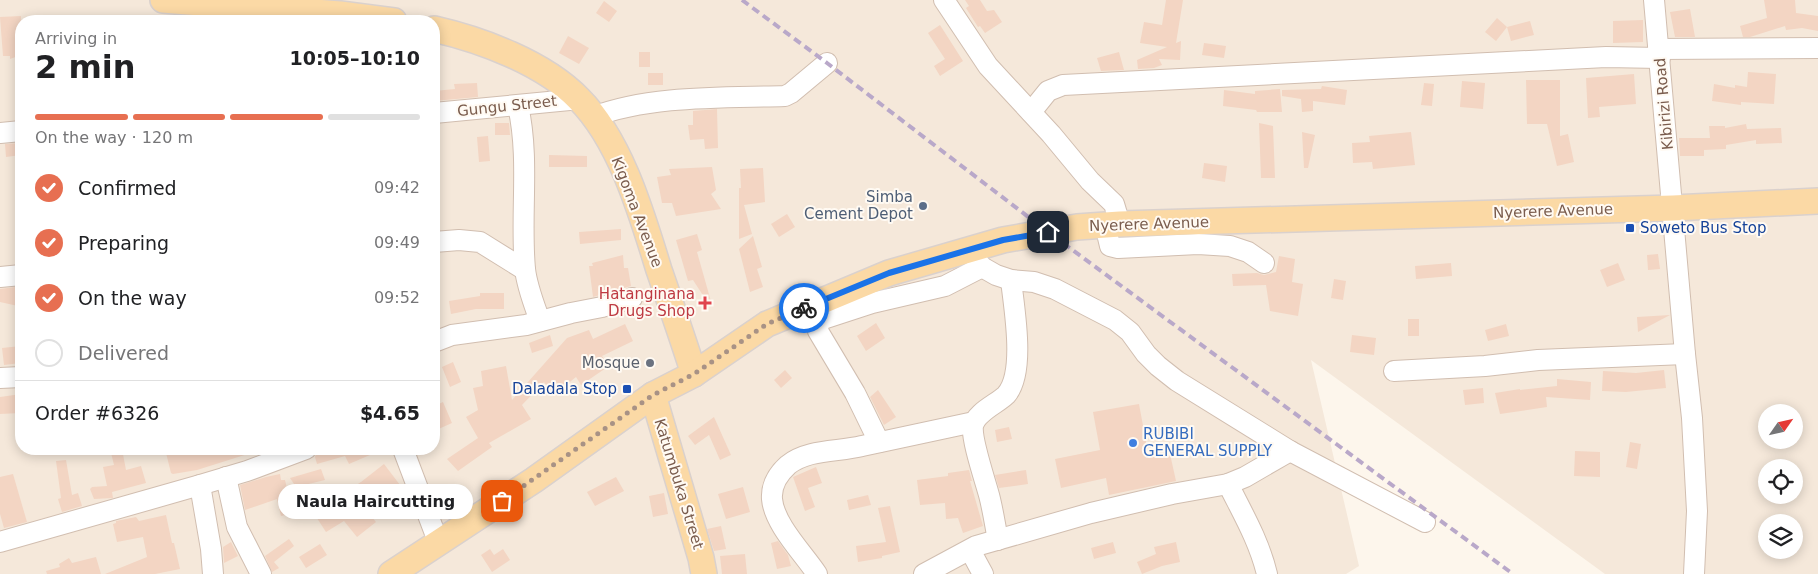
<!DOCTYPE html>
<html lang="en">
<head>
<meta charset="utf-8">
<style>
  :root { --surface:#fff; --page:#f2f2f2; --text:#202124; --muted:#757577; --line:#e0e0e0; --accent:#e76f51 }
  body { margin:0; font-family:"DejaVu Sans",sans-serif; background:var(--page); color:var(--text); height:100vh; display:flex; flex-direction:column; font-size:19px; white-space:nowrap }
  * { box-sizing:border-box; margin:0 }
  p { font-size:16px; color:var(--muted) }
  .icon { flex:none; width:28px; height:28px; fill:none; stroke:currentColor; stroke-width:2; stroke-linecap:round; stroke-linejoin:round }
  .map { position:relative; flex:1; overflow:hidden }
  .drawer { position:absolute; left:15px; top:15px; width:425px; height:440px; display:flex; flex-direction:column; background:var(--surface); border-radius:20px; box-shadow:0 2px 12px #0003 }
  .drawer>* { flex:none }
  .needle { width:32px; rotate:56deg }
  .tools { position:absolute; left:1758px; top:404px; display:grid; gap:10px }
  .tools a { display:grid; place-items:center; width:45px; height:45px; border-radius:50%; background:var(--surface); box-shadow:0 2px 12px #0003; font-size:25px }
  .pin { position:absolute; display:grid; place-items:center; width:42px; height:42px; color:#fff; margin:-21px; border-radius:10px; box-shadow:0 2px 8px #0006 }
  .courier { position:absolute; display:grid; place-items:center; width:50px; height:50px; margin:-25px; border:4px solid #1a73e8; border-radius:50%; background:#fff; color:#222; box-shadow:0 1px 6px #0007 }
  .bubble { position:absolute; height:35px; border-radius:18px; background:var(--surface); box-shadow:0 2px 12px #0003; font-size:16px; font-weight:600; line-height:35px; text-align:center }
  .summary em { font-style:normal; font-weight:600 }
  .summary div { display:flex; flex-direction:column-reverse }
  .summary { display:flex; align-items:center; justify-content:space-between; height:85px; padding:0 20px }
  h1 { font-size:32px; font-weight:600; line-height:38px }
  .bar { display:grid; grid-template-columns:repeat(4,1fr); gap:8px 5px; align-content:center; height:60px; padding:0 20px }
  .bar i { height:6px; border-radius:4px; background:var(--line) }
  .bar .on { background:var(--accent) }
  .bar p { grid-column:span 4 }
  .line { display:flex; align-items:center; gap:12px; padding:0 20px; border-top:1px solid var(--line) }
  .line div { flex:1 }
  ol { padding:0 20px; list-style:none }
  li { display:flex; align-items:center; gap:15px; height:55px }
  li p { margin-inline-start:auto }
  li .icon { padding:5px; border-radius:50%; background:var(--accent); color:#fff; stroke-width:4 }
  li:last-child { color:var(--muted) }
  li i { width:28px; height:28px; border:2px solid var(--line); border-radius:50% }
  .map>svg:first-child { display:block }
  .residential { fill:#f5e8da; fill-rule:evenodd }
  .building { fill:#f3d5c3 }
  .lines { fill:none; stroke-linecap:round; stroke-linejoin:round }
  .minor-casing { stroke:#d1beb0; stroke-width:22 }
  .major-casing { stroke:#dad1cd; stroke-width:28 }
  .minor { stroke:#fff; stroke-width:20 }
  .major { stroke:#fbd9a5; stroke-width:25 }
  .rail { stroke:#b9a8c9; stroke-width:4; stroke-dasharray:8 5; stroke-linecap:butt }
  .done { stroke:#a89285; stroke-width:5; stroke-dasharray:0 9 }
  .route { stroke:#1a73e8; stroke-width:6 }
  .service-dot { fill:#5c6f8a; stroke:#fffaf3; stroke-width:2 }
  .transit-dot { fill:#1a4fb4; stroke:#fffaf3; stroke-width:2 }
  .health-dot { fill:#e0444e; stroke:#fffaf3; stroke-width:2 }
  .worship-dot { fill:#6b7280; stroke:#fffaf3; stroke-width:2 }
  .shop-dot { fill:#3f7fe0; stroke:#fffaf3; stroke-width:2 }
  .labels { text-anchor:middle; stroke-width:4; stroke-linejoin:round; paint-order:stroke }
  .street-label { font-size:15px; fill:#7a5c4d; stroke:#fffaf3 }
  .service-label { font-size:15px; fill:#4e5e75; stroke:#fffaf3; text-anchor:end }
  .transit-label { font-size:15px; fill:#164399; stroke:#fffaf3; text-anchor:start }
  .health-label { font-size:15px; fill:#be3a42; stroke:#fffaf3; text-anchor:end }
  .worship-label { font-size:15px; fill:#5b616d; stroke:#fffaf3; text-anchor:end }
  .shop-label { font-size:15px; fill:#366cbe; stroke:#fffaf3; text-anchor:start }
</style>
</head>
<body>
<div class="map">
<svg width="1818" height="574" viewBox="0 0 1818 574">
  <rect width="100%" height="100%" fill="#fdf6ec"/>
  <path class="residential" d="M0,0H1818V574H1605L1311,360L1359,566L1346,574H0ZM21,21H434V449H21ZM1766,412H1794V440H1766ZM1766,468H1794V495H1766ZM1766,522H1794V550H1766Z"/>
  <g class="building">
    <polygon points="965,0 980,0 987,11 994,10 1002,22 985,33 980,26 978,27 966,8 969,6"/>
    <polygon points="1166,0 1183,0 1176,43 1181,41 1180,60 1159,59 1162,65 1154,68 1138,69 1137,60 1167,47 1140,43 1144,22 1162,25"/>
    <polygon points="1764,0 1795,0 1796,13 1818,16 1818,31 1802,28 1786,30 1785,26 1750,37 1743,37 1740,26 1767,18"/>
    <polygon points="604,1 617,11 609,22 596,13"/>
    <polygon points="1690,9 1695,37 1675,37 1670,12"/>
    <polygon points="21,16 21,55 10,59 10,56 3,56 0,17"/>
    <polygon points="1497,18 1507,27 1496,41 1485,32"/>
    <polygon points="1643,20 1643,42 1613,43 1613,21"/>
    <polygon points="1530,21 1534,35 1511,41 1507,27"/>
    <polygon points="940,25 963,61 940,76 934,66 945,59 928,33"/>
    <polygon points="568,36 589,48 579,64 559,53"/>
    <polygon points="1204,43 1226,46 1224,58 1202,55"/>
    <rect x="639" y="52" width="11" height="15"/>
    <polygon points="1119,52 1124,70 1101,71 1097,58"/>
    <polygon points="1748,72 1776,74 1774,104 1741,102 1741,105 1712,101 1714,84 1735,88 1735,85 1747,87"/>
    <rect x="648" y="73" width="15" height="12"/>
    <polygon points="1634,74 1636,104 1599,107 1600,117 1588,118 1586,78"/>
    <polygon points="1526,80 1560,80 1560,136 1568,134 1574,162 1557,166 1547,124 1527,124"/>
    <polygon points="1462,81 1485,83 1483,109 1460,107"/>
    <polygon points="477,83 478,97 434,101 434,91 455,89 454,84"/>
    <polygon points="1424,83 1434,84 1432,106 1421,105"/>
    <polygon points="1322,86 1347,90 1345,105 1313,101 1313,111 1302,112 1301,99 1282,96 1282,90 1321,89"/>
    <polygon points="1280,89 1282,112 1257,112 1256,110 1223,106 1224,90 1255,94 1255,91"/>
    <polygon points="717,109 718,148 705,149 704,139 690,140 688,125 693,125 693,111"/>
    <polygon points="495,123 509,123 510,135 495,135"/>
    <polygon points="1259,123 1273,126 1275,178 1261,178"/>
    <polygon points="1746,124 1747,129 1781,128 1782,143 1756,144 1756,140 1726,145 1726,149 1704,150 1704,156 1680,156 1679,138 1710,138 1709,126 1725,126 1725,128"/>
    <polygon points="1302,132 1315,135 1308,168 1304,168"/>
    <polygon points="1411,132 1415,165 1373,169 1372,162 1353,163 1352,143 1370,142 1369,136"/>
    <polygon points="488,136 490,161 479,162 477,137"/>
    <polygon points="21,143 21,155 6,157 5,144"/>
    <polygon points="549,155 587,156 587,167 549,167"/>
    <polygon points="1204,163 1227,166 1225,182 1202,178"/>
    <polygon points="712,167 716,190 711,194 721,209 676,216 672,203 662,203 657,177 671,175 669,169"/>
    <polygon points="763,168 765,202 744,205 752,234 739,239 739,188 741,188 740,169"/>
    <polygon points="787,214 795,227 779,237 771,224"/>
    <polygon points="621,229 621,240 580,244 579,232"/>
    <polygon points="697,234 702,250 697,252 712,305 710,306 693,280 688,281 676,240"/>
    <polygon points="753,236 762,267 757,269 763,287 750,292 739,249"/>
    <polygon points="1658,254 1660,269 1648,270 1647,255"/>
    <polygon points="623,255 624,268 628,268 631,286 593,297 589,266 593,266 592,263"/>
    <polygon points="1279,256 1295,259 1292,282 1303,284 1298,316 1270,311 1266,285 1233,286 1232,274 1257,273 1264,275 1276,272"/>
    <polygon points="1451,263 1452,276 1416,279 1415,266"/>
    <polygon points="1618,263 1625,280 1607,287 1600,270"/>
    <polygon points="1334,279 1346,281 1343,300 1331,298"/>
    <polygon points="15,287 21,289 18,306 0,302 0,289"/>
    <polygon points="480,293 504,293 504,309 476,309 451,314 449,301 480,296"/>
    <polygon points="1670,315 1638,332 1637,317"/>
    <rect x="1408" y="319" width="11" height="17"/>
    <polygon points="876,323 885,338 866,351 857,336"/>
    <polygon points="625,324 633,341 602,356 609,366 581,385 576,377 554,395 544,382 522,405 531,419 489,443 492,447 458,471 447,459 478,438 466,417 478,410 473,388 483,386 481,371 506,366 512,400 567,338 589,330 593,339"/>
    <polygon points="1506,324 1509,336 1488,341 1485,330"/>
    <polygon points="550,335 553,346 532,353 529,343"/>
    <polygon points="1352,335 1376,338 1374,355 1350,352"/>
    <polygon points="21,346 21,363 4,365 2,348"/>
    <polygon points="453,362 461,382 450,387 442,367"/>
    <polygon points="785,370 792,378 781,388 774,380"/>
    <polygon points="1664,370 1666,388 1626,392 1602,391 1603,371 1636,373"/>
    <polygon points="1557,379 1591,382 1590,400 1546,397 1547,407 1500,414 1495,393 1520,389 1520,390 1557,386"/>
    <polygon points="1483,388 1484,403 1465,405 1463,390"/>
    <polygon points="878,390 896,417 884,425 870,397"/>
    <polygon points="21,394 21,413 0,414 0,397"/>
    <polygon points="443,402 452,423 434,431 434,406"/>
    <polygon points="1139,404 1149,458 1170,454 1176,481 1109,495 1106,478 1061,488 1055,459 1100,450 1093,412"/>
    <polygon points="714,417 731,455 720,460 709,435 695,445 688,436"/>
    <polygon points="1009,427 1012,439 997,442 995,430"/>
    <polygon points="1630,442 1641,444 1637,469 1626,467"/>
    <polygon points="110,449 122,449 126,470 141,466 146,483 112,492 113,498 94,499 90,489 92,487 107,486 103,467 114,465"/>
    <polygon points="165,449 188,449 189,454 204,449 254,449 254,452 197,470 173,474 171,473"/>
    <polygon points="318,449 384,449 349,464 345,456 317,464 315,457"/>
    <polygon points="1575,451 1600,452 1600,477 1574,476"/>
    <polygon points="66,460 72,495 78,493 82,506 62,512 58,499 61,498 56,461"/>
    <polygon points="384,464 400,485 366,510 376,522 357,537 344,521 326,532 313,512 361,482"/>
    <polygon points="816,467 822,483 808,488 815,507 805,511 793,477"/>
    <polygon points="321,469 325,480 296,487 290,478"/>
    <polygon points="969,470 972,481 970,481 983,526 963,533 958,518 946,519 945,503 920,505 917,480 948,476 948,473"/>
    <polygon points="1026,470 1028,484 999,488 995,475"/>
    <polygon points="13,474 27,522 4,528 0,514 0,477"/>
    <polygon points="280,474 281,480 285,480 293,513 281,516 277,499 245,510 240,485 266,477"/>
    <polygon points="616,477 624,491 595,506 587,492"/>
    <polygon points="743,487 750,512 726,519 718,494"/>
    <polygon points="664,493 668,514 653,517 649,496"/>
    <polygon points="868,495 871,505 849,510 847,500"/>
    <polygon points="890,506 900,552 882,556 882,558 858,562 856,546 886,542 878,508"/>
    <polygon points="166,515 172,543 174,543 180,569 155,574 105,574 147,557 143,537 117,542 113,524 116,523 116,521 136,517 139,521"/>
    <polygon points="721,526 726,549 714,551 707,529"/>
    <polygon points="289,539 294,546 274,562 279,568 272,572 265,556"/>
    <polygon points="778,541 788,555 791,566 777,569 771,543"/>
    <polygon points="231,542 238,556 224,563 223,547"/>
    <polygon points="1113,542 1116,553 1094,559 1091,548"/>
    <polygon points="1176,542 1180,562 1162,566 1142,574 1137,562 1156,554 1154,547"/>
    <polygon points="320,544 327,555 306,568 299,557"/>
    <polygon points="490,549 494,555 503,549 510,560 492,572 481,555"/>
    <polygon points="745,554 747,574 722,574 720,556"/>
    <polygon points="96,557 101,574 47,574 46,571 60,567 59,564 69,558 72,563"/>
  </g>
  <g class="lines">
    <g class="minor-casing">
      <g id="minor">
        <polyline points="944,0 988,66 1051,134 1090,181 1114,204 1120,224"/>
        <polyline points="1654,0 1685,354 1692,418 1697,511 1694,574"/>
        <polyline points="1658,49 1818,48"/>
        <path d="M518,106C530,159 520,215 525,269C527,287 534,304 540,321"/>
        <polyline points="1031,112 1048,91 1063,85 1606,57 1660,58"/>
        <polyline points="434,113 580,99"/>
        <path d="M593,117C650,95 724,98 785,96L791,93L827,63"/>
        <polyline points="0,133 21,131"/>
        <polyline points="1105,225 1110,246 1118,248 1198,244 1230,246 1248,252 1264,263"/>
        <polyline points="434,242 459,240 480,242 525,270"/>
        <polyline points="969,250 982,267 996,275 1011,280 1034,282 1055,289 1115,320 1130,332 1146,354 1158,366 1177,381 1290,451 1425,522"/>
        <polyline points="0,277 21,275"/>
        <polyline points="434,342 452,335 526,325 571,313 602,307 632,298"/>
        <polyline points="1394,371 1485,366 1538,360 1685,354"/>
        <polyline points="0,378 21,377"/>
        <polyline points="879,442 855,393 818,331 819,322 823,319 872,303 945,286 982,267"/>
        <polyline points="403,449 439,544"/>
        <polyline points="226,477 237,527 261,574"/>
        <path d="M1228,484C1243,514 1259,541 1267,574"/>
        <polyline points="200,485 211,549 213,574"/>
        <path d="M998,540C995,525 993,510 989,495C985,480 971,439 973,426C976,412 997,404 1006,395C1026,373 1014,308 1011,280"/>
        <polyline points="0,542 200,485 247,471 306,449"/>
        <polyline points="970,550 983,574"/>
        <path d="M817,574C803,553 774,524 772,499C771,486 778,474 788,465C808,449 838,452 862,446C899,438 937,430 974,422"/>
        <polyline points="924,574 976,546 1091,513 1172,494 1228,484 1245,477 1290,451"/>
      </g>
    </g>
    <g class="major-casing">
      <g id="major">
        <polyline points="163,0 340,14 394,21"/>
        <path d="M434,29C482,40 544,63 579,99C621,141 642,215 659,270C671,305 683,339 694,374"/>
        <polyline points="653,395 701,558 704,574"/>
        <polyline points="391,574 534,480 653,395 694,374 767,324 889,273 1003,240 1077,227 1120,224 1673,208 1818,201"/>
      </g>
    </g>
    <use href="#minor" class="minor"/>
    <use href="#major" class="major"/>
    <polyline class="rail" points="742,0 827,63 1048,232 1513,574"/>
  </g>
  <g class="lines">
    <polyline class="done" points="502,501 653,395 694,374 767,324 804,308"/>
    <polyline class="route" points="804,308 889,273 1003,240 1048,232"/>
  </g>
  <circle class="service-dot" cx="923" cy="206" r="5"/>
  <g class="transit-dot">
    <rect x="1625" y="223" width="10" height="10" rx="2.5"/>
    <rect x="622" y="384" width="10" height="10" rx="2.5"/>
  </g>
  <path class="health-dot" d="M702.5 295.5h5v5h5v5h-5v5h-5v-5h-5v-5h5z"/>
  <circle class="worship-dot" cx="650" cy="363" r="5"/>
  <circle class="shop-dot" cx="1133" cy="443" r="5"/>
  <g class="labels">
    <g class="street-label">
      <text transform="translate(1664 104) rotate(-95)" y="5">Kibirizi Road</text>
      <text transform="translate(507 106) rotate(-6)" y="5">Gungu Street</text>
      <text transform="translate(1553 211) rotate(-2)" y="5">Nyerere Avenue</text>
      <text transform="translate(637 212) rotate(69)" y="5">Kigoma Avenue</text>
      <text transform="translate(1149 224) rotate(-2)" y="5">Nyerere Avenue</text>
      <text transform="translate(679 484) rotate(73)" y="5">Katumbuka Street</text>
    </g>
    <g class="service-label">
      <text x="913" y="202">Simba<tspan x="913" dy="17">Cement Depot</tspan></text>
    </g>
    <g class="transit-label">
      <text x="1640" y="233">Soweto Bus Stop</text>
      <text x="617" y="394" text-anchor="end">Daladala Stop</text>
    </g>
    <g class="health-label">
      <text x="695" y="299">Hatanginana<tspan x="695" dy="17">Drugs Shop</tspan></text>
    </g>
    <g class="worship-label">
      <text x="640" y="368">Mosque</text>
    </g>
    <g class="shop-label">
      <text x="1143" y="439">RUBIBI<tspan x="1143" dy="17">GENERAL SUPPLY</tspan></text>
    </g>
  </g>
</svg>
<div class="tools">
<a><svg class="needle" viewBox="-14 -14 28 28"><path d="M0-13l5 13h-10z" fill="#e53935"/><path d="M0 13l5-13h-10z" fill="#757577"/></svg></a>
<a><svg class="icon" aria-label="locate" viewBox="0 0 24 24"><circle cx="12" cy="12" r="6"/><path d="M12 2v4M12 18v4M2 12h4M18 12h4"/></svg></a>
<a><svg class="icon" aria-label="layers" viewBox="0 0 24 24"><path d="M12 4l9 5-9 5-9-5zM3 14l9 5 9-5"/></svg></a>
</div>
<div class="pin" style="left:502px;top:501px;background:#ea580c"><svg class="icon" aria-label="bag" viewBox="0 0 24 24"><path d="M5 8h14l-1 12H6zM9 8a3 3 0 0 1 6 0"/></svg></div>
<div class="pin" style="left:1048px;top:232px;background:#1f2937"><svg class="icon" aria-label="home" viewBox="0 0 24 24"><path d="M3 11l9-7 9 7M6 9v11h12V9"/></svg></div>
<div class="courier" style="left:804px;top:308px"><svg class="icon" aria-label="bike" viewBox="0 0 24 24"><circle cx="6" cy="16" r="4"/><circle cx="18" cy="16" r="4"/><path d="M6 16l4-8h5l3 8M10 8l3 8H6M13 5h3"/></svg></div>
<div class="bubble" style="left:278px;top:484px;width:195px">Naula Haircutting</div>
<section class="drawer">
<div class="summary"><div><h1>2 min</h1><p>Arriving in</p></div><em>10:05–10:10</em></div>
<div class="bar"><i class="on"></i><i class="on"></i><i class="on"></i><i></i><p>On the way · 120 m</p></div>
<ol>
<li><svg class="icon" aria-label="check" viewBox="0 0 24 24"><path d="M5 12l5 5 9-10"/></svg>Confirmed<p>09:42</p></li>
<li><svg class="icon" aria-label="check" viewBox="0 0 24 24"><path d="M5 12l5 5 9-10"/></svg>Preparing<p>09:49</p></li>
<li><svg class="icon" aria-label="check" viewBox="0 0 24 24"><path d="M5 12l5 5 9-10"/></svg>On the way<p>09:52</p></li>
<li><i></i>Delivered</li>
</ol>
<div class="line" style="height:65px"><div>Order #6326</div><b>$4.65</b></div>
</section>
</div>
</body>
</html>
